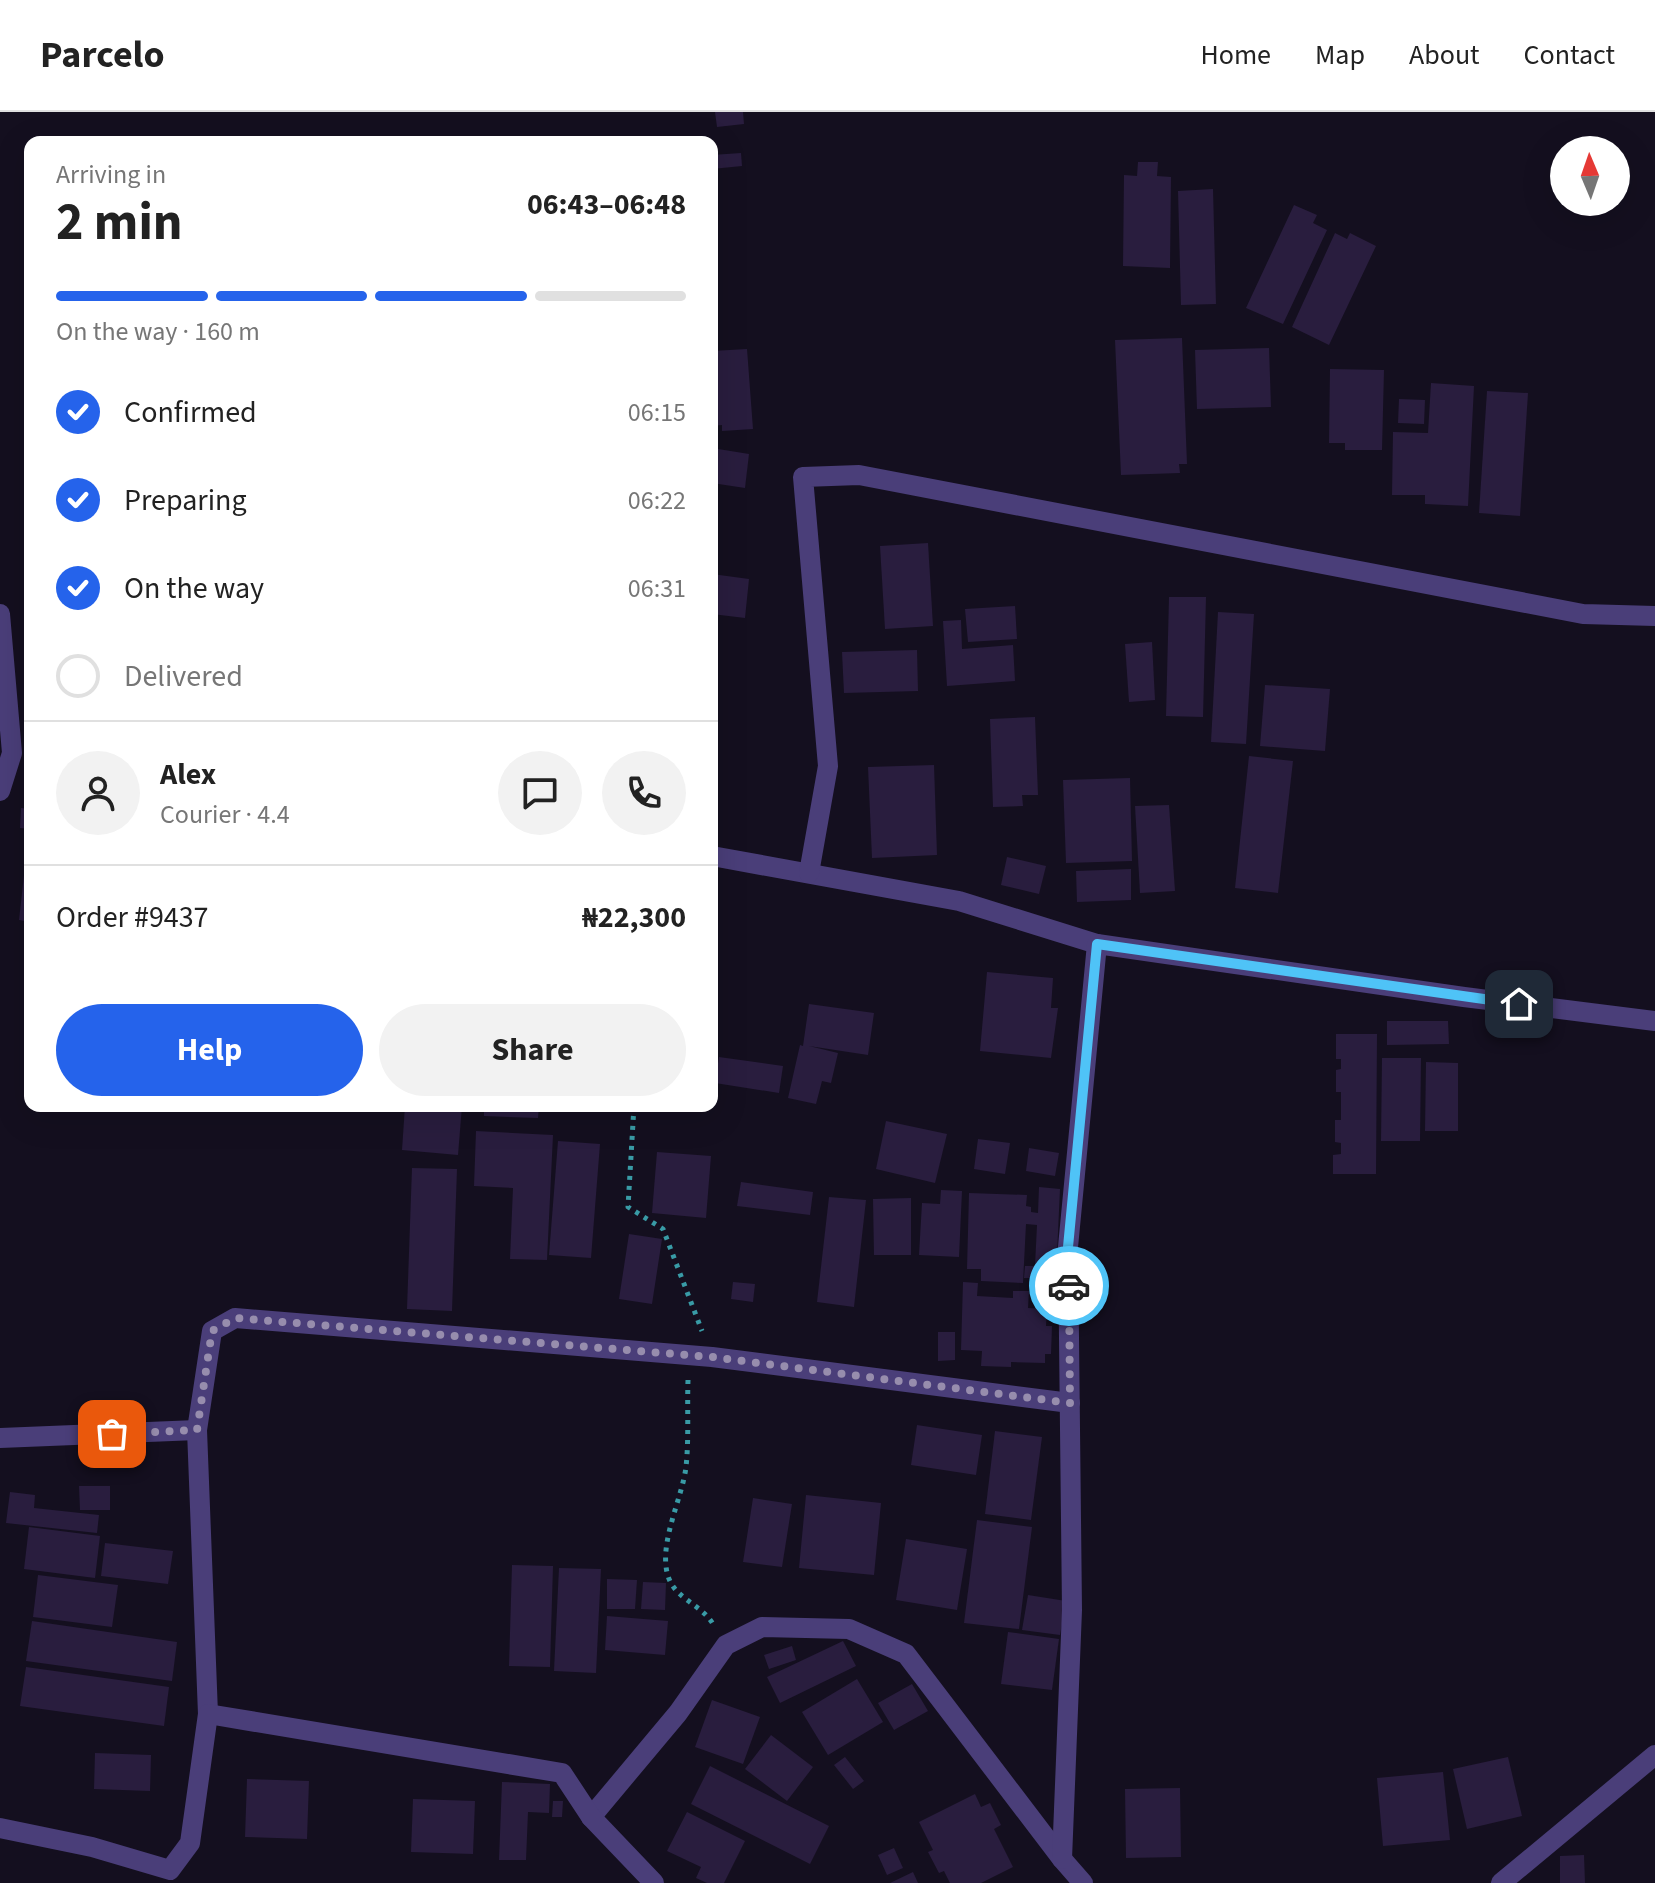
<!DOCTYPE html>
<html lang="en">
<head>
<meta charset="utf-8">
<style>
  :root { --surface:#fff; --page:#f2f2f2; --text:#222; --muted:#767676; --line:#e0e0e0; --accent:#2563eb }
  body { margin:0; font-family:"Source Sans 3",sans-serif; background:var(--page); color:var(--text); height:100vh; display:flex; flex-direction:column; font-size:30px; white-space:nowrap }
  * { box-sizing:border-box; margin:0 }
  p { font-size:26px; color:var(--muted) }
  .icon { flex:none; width:44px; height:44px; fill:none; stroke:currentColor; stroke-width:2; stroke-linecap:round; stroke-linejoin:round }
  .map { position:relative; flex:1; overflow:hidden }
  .details { position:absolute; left:24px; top:24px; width:694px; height:976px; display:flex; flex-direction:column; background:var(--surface); border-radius:16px; box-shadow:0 8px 32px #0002 }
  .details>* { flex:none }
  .needle { width:52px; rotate:358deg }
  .fabs { position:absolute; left:1550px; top:24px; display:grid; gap:16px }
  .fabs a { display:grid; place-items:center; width:80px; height:80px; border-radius:50%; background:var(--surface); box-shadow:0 8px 32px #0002; font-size:40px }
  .pin { position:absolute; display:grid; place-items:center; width:68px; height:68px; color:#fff; margin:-34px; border-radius:16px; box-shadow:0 4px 12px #0006 }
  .courier { position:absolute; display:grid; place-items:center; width:80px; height:80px; margin:-40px; border:6px solid #4fc3f7; border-radius:50%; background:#fff; color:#222; box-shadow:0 2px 10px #0007 }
  .head em { font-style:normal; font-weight:700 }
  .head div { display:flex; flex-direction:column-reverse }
  .head { display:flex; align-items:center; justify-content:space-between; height:136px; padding:0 32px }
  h1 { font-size:52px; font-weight:700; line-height:60px }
  .bar { display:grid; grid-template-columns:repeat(4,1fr); gap:12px 8px; align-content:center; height:96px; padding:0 32px }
  .bar i { height:10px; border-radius:6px; background:var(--line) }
  .bar .active { background:var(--accent) }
  .bar p { grid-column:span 4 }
  .line { display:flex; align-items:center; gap:20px; padding:0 32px; border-top:2px solid var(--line) }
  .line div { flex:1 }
  .round { display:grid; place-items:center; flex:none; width:84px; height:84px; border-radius:42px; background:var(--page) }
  ol { padding:0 32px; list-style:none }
  li { display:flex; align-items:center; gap:24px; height:88px }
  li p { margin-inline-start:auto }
  li .icon { padding:8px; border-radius:50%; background:var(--accent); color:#fff; stroke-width:4 }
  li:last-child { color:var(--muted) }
  li i { width:44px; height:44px; border:4px solid var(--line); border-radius:50% }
  .cta { display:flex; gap:16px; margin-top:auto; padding:16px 32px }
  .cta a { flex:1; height:92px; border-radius:48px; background:var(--accent); color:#fff; font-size:32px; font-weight:700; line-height:92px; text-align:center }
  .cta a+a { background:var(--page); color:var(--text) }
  header { display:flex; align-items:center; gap:48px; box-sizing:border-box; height:112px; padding:0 40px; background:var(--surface); border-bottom:2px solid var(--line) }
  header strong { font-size:38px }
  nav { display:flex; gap:44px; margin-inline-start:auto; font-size:28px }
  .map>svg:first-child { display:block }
  .building { fill:#291d3e }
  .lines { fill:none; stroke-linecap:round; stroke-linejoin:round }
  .path { stroke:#399ba6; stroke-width:5; stroke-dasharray:4 6; stroke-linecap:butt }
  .minor { stroke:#4a3e79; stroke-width:20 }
  .done { stroke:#978dad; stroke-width:8; stroke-dasharray:0 14.4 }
  .route { stroke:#4fc3f7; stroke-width:10 }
</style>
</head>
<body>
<header>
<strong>Parcelo</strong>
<nav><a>Home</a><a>Map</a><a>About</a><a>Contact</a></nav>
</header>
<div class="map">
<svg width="1655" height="1771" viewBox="0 0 1655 1771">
  <rect width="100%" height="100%" fill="#140f1f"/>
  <g class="building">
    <polygon points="715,0 743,0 744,12 717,15"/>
    <polygon points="741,41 742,54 712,57 712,43"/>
    <polygon points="1138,50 1158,50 1157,64 1171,65 1170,156 1123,154 1124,63 1137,64"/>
    <polygon points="1213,77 1216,192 1181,193 1178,79"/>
    <polygon points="1294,93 1317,103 1313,111 1327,118 1283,212 1246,196"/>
    <polygon points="1335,121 1347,127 1350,121 1376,134 1329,233 1292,215"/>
    <polygon points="1182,226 1187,352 1179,352 1180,361 1121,363 1115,228"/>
    <polygon points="1269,236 1271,295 1197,297 1195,238"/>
    <polygon points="747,237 753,317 722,319 722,313 712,314 712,239"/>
    <polygon points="1330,257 1384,258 1382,338 1345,338 1345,331 1329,331"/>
    <polygon points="1431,271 1474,274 1468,394 1425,392 1425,383 1392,383 1393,320 1428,321"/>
    <polygon points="1487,279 1528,281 1520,404 1479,401"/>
    <polygon points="1399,287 1425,288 1424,312 1398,311"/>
    <polygon points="712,336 749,342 745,376 712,371"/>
    <polygon points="928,431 933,514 885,517 880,434"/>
    <polygon points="712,462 749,467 745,506 712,502"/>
    <polygon points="1169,485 1206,485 1203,605 1166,604"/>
    <polygon points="1015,494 1017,527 968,530 965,497"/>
    <polygon points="1218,500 1254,502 1246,632 1211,630"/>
    <polygon points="961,508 962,537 1013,533 1015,569 947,574 943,509"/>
    <polygon points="1152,530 1155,588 1129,590 1125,532"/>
    <polygon points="917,538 918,579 844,581 842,540"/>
    <polygon points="1265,573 1330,577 1325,639 1260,634"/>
    <polygon points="1035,605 1038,683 1022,683 1023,694 993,695 990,607"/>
    <polygon points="1249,644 1293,649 1278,781 1235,776"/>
    <polygon points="934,653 937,743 872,746 868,655"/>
    <polygon points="1130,666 1132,749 1066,751 1063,668"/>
    <polygon points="1169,693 1175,779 1140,781 1135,694"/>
    <polygon points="21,696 30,697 30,717 20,716"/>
    <polygon points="26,745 30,746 30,810 19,808"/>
    <polygon points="1007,745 1046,754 1039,782 1001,773"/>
    <polygon points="1131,757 1131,788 1077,790 1076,759"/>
    <polygon points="987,860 1053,866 1051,896 1058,896 1051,946 980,939"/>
    <polygon points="809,892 874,901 868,943 809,934 838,941 831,971 822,969 816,992 788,986 800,933 803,934"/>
    <polygon points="1387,909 1448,909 1449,932 1387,933"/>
    <polygon points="1336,922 1377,922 1376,1062 1333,1062 1333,1043 1341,1042 1341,1031 1335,1030 1335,1008 1341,1008 1341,980 1336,980 1336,958 1341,957 1341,947 1336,947"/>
    <polygon points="719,945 783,954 779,981 715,971"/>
    <polygon points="1382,946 1421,946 1420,1029 1381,1029"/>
    <polygon points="1426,950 1458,951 1458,1019 1425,1019"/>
    <polygon points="405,994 462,994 458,1043 402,1038"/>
    <polygon points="484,994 539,994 538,1006 484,1004"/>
    <polygon points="886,1009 947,1022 935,1071 876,1057"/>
    <polygon points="476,1019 553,1023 547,1148 510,1147 513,1076 474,1074"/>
    <polygon points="978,1027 1010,1031 1005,1062 974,1057"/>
    <polygon points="558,1029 600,1032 591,1146 549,1143"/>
    <polygon points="1029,1036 1059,1041 1055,1064 1026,1059"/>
    <polygon points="657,1040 711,1044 706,1106 652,1101"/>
    <polygon points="412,1056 457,1057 452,1199 407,1197"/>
    <polygon points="741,1070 813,1080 810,1103 737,1094"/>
    <polygon points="1039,1075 1060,1077 1055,1186 1034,1186 1035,1166 1024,1166 1025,1154 1035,1154 1037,1113 1026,1112 1023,1171 981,1169 981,1157 967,1157 969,1081 1027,1083 1026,1094 1031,1095 1031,1100 1038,1101"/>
    <polygon points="941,1078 962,1079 959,1145 919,1143 922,1091 940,1092"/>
    <polygon points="829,1085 866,1088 854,1195 817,1190"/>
    <polygon points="911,1086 911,1143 874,1143 873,1087"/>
    <polygon points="629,1122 662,1127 652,1192 619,1187"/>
    <polygon points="733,1170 755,1172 753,1190 731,1187"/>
    <polygon points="963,1170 978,1171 977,1184 1013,1186 1013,1179 1029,1179 1028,1196 1047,1197 1046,1214 1052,1214 1051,1242 1045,1242 1045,1251 1011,1250 1011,1255 981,1254 982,1239 961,1238"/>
    <polygon points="938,1220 955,1220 955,1248 938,1249"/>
    <polygon points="917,1313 982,1323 976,1363 911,1353"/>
    <polygon points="995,1319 1042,1325 1031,1408 985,1402"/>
    <polygon points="79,1374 110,1374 110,1398 80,1398"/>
    <polygon points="10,1380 35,1383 34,1396 99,1403 97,1421 6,1411"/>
    <polygon points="806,1383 881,1391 874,1463 799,1456"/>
    <polygon points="753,1386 792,1392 782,1455 743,1450"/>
    <polygon points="977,1408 1032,1415 1019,1517 964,1511"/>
    <polygon points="29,1415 100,1424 95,1466 24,1457"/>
    <polygon points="906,1427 967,1437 957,1498 896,1488"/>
    <polygon points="105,1431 173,1439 168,1472 101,1464"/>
    <polygon points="512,1453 553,1454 550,1555 509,1554"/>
    <polygon points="559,1456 601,1457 596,1561 554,1559"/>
    <polygon points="38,1463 118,1473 112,1515 33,1505"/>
    <polygon points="607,1467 637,1468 635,1497 607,1497"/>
    <polygon points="643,1470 666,1471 665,1498 641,1497"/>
    <polygon points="1028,1483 1066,1489 1060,1523 1022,1518"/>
    <polygon points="607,1504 668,1509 665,1543 605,1538"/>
    <polygon points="32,1509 177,1530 172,1569 26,1549"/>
    <polygon points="1008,1520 1059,1527 1052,1578 1001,1572"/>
    <polygon points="843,1529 856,1554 780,1591 767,1565"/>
    <polygon points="792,1534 796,1548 769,1557 764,1543"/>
    <polygon points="26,1555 169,1575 164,1614 20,1594"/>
    <polygon points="857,1567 883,1610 828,1643 802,1600"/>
    <polygon points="912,1572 928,1599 894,1618 878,1591"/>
    <polygon points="712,1588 760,1605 743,1652 695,1635"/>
    <polygon points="771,1623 813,1655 787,1689 745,1657"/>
    <polygon points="95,1641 151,1643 150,1679 94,1677"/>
    <polygon points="845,1645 864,1669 853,1677 834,1653"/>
    <polygon points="1508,1645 1522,1704 1467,1717 1453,1657"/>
    <polygon points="710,1654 829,1714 810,1752 691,1692"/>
    <polygon points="1443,1660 1450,1728 1383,1734 1377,1666"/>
    <polygon points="247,1667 309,1669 307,1727 245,1725"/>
    <polygon points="502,1670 550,1672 549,1701 528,1700 526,1748 499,1748"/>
    <polygon points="1180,1676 1181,1745 1126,1746 1125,1677"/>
    <polygon points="975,1682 981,1695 990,1691 1001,1713 994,1717 1013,1755 981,1771 950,1771 944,1759 939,1761 928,1740 933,1738 919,1710"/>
    <polygon points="413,1687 475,1689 473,1742 411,1740"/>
    <polygon points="553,1689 563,1689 562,1705 552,1705"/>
    <polygon points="687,1700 745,1729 724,1771 707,1771 696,1766 701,1755 667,1739"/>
    <polygon points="894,1736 903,1756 887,1763 878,1743"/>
    <polygon points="1584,1743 1585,1771 1560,1771 1560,1744"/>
    <polygon points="913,1760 918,1771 890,1771"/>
  </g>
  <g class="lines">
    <g class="path">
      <polyline points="634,994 628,1095 663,1117 702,1219"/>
      <path d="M688,1268C687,1297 689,1327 686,1355C682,1387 658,1432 668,1464C675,1487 701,1492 713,1512"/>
    </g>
    <g class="minor">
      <polyline points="0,502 12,641 0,679"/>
      <polyline points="712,744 959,789 1097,832 1464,885 1655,909"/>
      <polyline points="809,761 828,654 803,365 859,363 1583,502 1655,504"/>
      <polyline points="0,1326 197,1318"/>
      <polyline points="208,1602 197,1318 212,1219 235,1206 712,1245 1070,1291"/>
      <polyline points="591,1705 678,1601 726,1533 762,1515 849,1517 906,1542 1062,1747 1083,1771"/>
      <polyline points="0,1716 92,1735 170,1758 190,1731 208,1602 562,1661 591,1705 654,1771"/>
      <polyline points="1062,1747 1072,1498 1068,1135 1097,832"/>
      <polyline points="1501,1771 1655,1643"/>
    </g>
  </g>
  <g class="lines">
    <polyline class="done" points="112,1322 197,1318 212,1219 235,1206 712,1245 1070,1291 1069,1174"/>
    <polyline class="route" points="1069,1174 1068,1135 1097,832 1519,892"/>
  </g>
</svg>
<div class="fabs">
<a><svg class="needle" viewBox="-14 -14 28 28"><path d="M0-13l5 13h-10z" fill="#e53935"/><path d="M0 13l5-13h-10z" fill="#767676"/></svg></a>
</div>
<div class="pin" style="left:112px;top:1322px;background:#ea580c"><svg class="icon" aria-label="bag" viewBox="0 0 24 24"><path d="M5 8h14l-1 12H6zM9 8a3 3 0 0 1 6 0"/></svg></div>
<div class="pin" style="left:1519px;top:892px;background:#1f2937"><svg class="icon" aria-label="home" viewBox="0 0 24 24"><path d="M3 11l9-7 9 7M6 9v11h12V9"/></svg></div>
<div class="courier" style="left:1069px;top:1174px"><svg class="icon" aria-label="car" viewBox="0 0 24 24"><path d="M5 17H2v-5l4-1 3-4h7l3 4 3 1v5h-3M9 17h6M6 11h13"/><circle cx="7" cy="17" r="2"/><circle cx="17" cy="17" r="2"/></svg></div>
<section class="details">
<div class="head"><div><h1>2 min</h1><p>Arriving in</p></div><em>06:43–06:48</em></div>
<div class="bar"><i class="active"></i><i class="active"></i><i class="active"></i><i></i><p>On the way · 160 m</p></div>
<ol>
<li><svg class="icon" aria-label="check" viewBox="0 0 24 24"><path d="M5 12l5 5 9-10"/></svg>Confirmed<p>06:15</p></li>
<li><svg class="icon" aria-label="check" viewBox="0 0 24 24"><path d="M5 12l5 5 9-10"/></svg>Preparing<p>06:22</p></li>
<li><svg class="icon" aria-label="check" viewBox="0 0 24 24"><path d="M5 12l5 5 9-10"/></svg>On the way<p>06:31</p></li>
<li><i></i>Delivered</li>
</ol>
<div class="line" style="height:144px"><a class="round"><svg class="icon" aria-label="person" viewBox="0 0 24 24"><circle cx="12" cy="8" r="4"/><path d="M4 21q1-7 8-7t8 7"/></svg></a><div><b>Alex</b><p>Courier · 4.4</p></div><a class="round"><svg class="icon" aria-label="chat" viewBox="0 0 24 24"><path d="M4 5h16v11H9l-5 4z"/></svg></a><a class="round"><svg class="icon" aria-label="phone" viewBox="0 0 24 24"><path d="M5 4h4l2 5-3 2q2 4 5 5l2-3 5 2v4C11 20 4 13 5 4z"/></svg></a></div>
<div class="line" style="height:104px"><div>Order #9437</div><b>₦22,300</b></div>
<div class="cta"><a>Help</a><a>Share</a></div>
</section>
</div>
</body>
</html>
